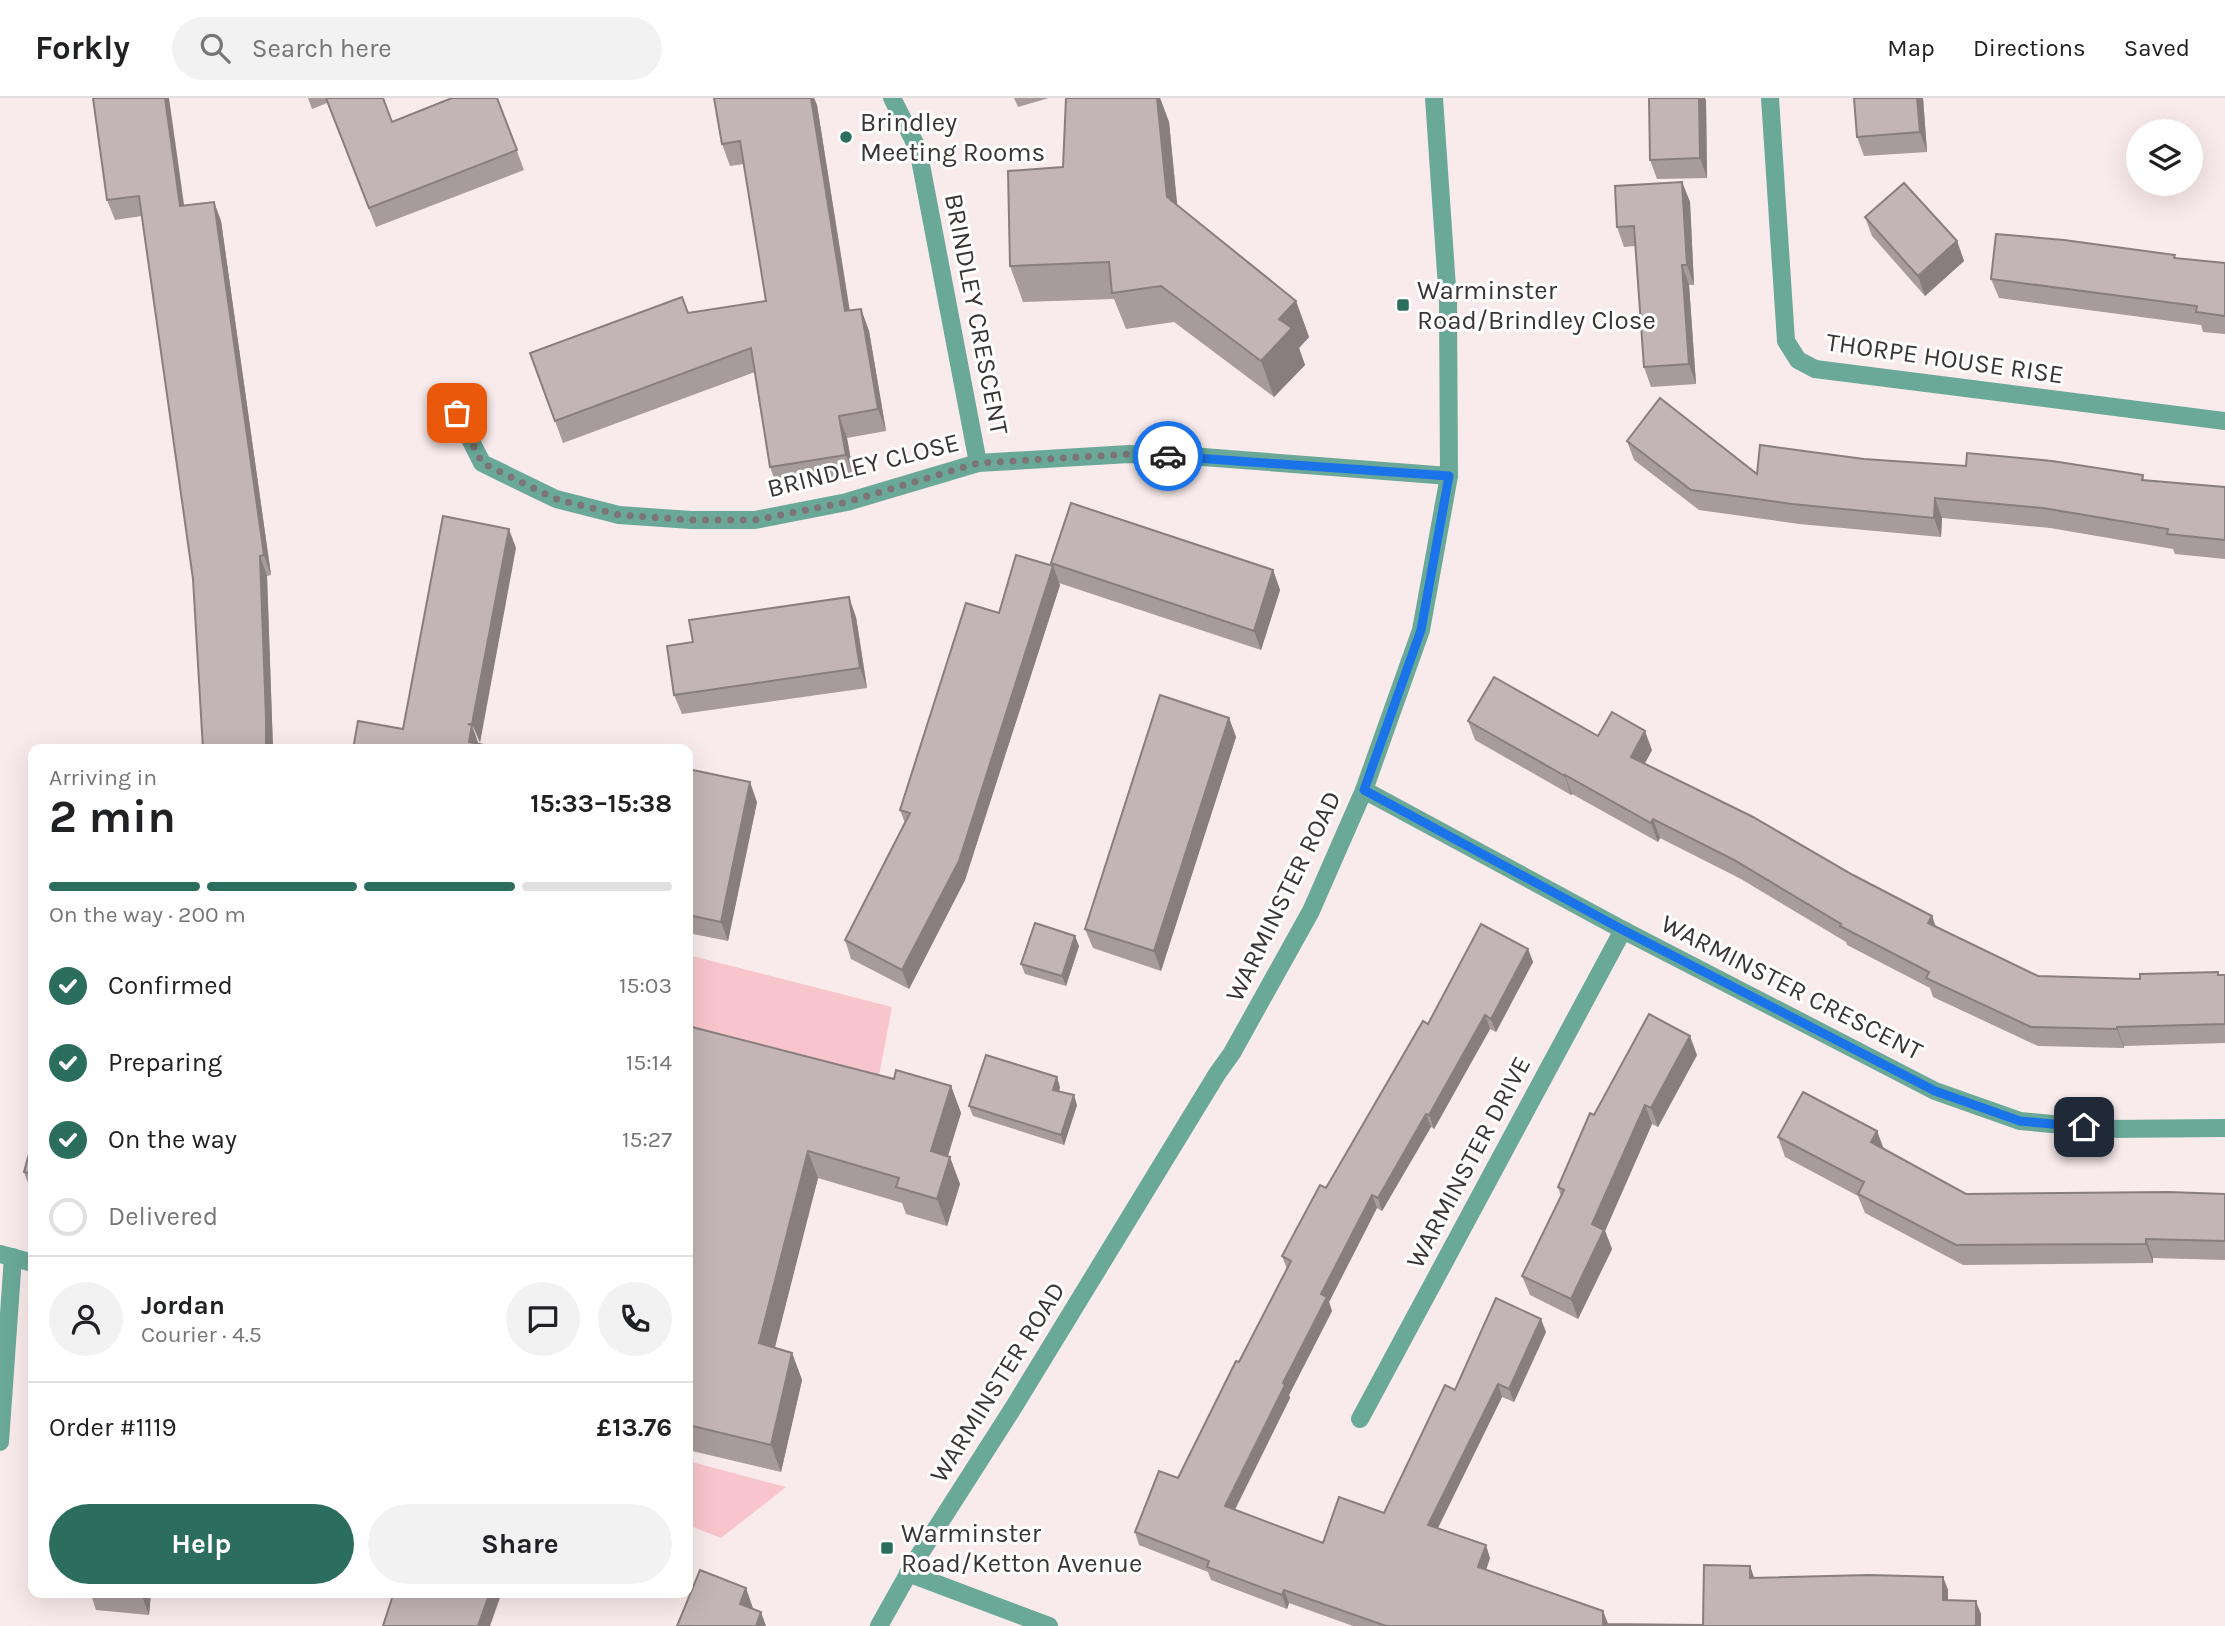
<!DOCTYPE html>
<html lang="en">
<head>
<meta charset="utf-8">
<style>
  :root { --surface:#fff; --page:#f2f2f2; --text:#202124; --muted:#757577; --line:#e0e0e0; --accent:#2c6e5d }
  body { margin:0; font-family:Karla,sans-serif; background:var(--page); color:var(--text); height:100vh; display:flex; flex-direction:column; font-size:26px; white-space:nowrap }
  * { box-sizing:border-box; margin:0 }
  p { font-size:23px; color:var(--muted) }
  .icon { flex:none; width:38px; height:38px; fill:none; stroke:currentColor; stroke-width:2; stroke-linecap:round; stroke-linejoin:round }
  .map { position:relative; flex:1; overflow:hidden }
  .panel { position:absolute; left:28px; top:646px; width:665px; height:854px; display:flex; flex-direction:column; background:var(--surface); border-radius:14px; box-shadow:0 7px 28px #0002 }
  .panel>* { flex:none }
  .fabs { position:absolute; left:2126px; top:21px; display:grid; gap:14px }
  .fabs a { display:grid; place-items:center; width:77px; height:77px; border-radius:50%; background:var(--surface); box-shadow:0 7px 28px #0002; font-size:35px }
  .pin { position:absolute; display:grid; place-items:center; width:60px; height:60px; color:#fff; margin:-30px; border-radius:14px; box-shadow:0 4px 10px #0006 }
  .courier { position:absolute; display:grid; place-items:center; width:70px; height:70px; margin:-35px; border:5px solid #1a73e8; border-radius:50%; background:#fff; color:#222; box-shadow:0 2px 9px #0007 }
  .overview em { font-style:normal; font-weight:700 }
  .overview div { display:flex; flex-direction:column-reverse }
  .overview { display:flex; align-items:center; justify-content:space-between; height:119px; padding:0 21px }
  h1 { font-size:46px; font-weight:700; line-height:52px }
  .bar { display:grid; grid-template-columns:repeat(4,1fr); gap:10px 7px; align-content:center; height:84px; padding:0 21px }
  .bar i { height:9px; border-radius:5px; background:var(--line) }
  .bar .current { background:var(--accent) }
  .bar p { grid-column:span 4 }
  .line { display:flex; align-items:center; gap:18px; padding:0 21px; border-top:2px solid var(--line) }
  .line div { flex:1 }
  .round { display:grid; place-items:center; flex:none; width:74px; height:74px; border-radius:37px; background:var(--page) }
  ol { padding:0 21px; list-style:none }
  li { display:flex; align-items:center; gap:21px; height:77px }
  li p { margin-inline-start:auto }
  li .icon { padding:7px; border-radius:50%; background:var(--accent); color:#fff; stroke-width:4 }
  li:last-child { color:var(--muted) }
  li i { width:38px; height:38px; border:4px solid var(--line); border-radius:50% }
  .action { display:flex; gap:14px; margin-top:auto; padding:14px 21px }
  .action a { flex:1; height:80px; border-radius:42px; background:var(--accent); color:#fff; font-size:28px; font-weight:700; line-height:80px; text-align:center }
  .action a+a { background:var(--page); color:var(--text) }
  header { display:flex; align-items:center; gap:42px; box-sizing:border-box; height:98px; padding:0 35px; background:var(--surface); border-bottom:2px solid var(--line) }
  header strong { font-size:33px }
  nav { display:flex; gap:38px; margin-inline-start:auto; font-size:24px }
  .search { width:490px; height:63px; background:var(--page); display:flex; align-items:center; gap:18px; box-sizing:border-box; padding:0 24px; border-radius:38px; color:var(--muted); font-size:26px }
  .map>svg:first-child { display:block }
  .green { fill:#f9c5cc }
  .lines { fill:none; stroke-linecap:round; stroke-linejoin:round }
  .minor { stroke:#6aa998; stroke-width:18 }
  .wall { fill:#a89b9d }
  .shaded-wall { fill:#887e7f }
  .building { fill:#c3b4b6; stroke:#887e7f; stroke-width:2 }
  .done { stroke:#7d7475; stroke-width:7; stroke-dasharray:0 12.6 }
  .route { stroke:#1a73e8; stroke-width:9 }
  .poi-dot { fill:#2c6e5d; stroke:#fff; stroke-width:2.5 }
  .labels { text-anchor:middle; stroke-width:6; stroke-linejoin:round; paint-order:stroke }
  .poi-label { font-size:26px; fill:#3a3435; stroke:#fff; text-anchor:start }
  .street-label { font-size:26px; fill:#3a3435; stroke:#fff }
</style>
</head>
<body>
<header>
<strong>Forkly</strong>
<div class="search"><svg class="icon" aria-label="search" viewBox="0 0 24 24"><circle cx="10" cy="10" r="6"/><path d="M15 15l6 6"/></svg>Search here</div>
<nav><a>Map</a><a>Directions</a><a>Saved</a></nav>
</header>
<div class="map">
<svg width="2225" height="1528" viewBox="0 0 2225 1528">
  <rect width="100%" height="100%" fill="#f9eaeb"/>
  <g class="green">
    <polygon points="688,857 892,909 877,988 688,936"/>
    <polygon points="688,1363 786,1389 721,1440 688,1427"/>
  </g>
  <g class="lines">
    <g class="minor">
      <polyline points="892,0 918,51 978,365"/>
      <polyline points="1770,0 1786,243 1798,262 1815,271 2225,323"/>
      <polyline points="457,315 482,365 556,401 619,417 691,422 755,422 847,404 978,365 1129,356 1203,359 1449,378"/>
      <polyline points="1364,692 1623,832 1935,993 2020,1023 2105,1031 2225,1030"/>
      <polyline points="0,1156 33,1165"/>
      <polyline points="1360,1321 1623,832"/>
      <polyline points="0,1344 13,1159"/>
      <polyline points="908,1475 1049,1528"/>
      <polyline points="879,1528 916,1462 1015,1307 1217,976 1232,955 1311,813 1364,692 1421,532 1449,378 1448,204 1434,0"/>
    </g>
  </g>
  <g class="wall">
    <polygon points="93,0 185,108 214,104 221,123 271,477 267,478 273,651 203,651 193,481 142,118 115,122 107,102"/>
    <polygon points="308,0 383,0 392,24 497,0 524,72 376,129 327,5 312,11"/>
    <polygon points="714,0 814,0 817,7 850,213 861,211 869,233 886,333 847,340 854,379 778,391 770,369 755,274 563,345 530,255 688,215 766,203 744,66 730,68 722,46"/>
    <polygon points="1014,0 1049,0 1018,9"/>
    <polygon points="1157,0 1160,0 1169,24 1177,107 1296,203 1309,239 1299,250 1305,267 1274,299 1174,224 1126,231 1114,201 1023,204 1010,168"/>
    <polygon points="1923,0 1927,54 1864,58 1857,39"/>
    <polygon points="1706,2 1707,80 1657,81 1650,62"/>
    <polygon points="1682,84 1690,104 1694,187 1689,187 1696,286 1651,289 1644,269 1635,148 1624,149 1617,129"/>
    <polygon points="1865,119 1957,143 1964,163 1925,198 1872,138"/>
    <polygon points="2176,160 2225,165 2225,236 2203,234 2201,227 1999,200 1991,181"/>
    <polygon points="1627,343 1757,376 1864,361 1966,368 2143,377 2144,382 2225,389 2225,461 2175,456 2173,451 2050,430 1942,420 1941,439 1799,426 1699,412 1634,362"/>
    <polygon points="1051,465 1273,472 1280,492 1261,552 1059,485 1060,487 965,782 909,891 851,861 845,842 905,725 900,712 999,515 1052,467"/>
    <polygon points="856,519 867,590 682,616 674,597"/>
    <polygon points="1229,620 1236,639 1161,873 1093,850 1085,831"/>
    <polygon points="1468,623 1598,638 1652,652 1645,665 1936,828 2038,878 2140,881 2218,874 2219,877 2225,877 2225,945 2124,948 2124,950 2038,948 1933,899 1930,890 1847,847 1846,844 1741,781 1660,740 1658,744 1572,696 1571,697 1475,642"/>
    <polygon points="688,671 757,704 728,843 688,835"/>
    <polygon points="1079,848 1066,888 1025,876 1021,866"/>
    <polygon points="1528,851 1533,864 1496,934 1490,931 1434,1031 1431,1029 1382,1113 1377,1110 1329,1204 1332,1213 1289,1297 1290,1300 1235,1412 1323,1445 1384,1415 1455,1292 1546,1234 1514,1304 1502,1299 1438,1430 1490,1460 1486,1472 1603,1513 1608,1526 1703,1527 1750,1468 1754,1480 1943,1479 1948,1492 1948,1502 1981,1516 1981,1528 1353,1528 1289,1505 1287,1511 1211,1482 1208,1474 1139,1447 1135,1434 1178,1380 1287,1171 1282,1158 1428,926"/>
    <polygon points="688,928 894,981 951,988 961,1015 948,1058 960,1086 947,1128 906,1116 902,1105 818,1080 774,1250 792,1255 802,1282 781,1374 688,1352"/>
    <polygon points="1697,957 1658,1029 1652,1026 1605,1133 1612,1151 1578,1221 1530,1197 1522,1178 1561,1098 1558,1089 1594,1017"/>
    <polygon points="1060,989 1059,993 1077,1007 1064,1047 973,1018 969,1008"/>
    <polygon points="1877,1033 1884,1051 1966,1096 2225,1096 2225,1162 2153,1160 2153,1165 1963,1167 1865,1115 1858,1098 1785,1059 1778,1039"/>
    <polygon points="33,1041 33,1094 31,1093 24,1074"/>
    <polygon points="90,1494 151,1494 149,1517 96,1512"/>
  </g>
  <g class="shaded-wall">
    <polygon points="165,0 169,0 187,128 180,108"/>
    <polygon points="811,0 814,0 817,7 853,235 845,213"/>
    <polygon points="1157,0 1160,0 1169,24 1180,135 1167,99"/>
    <polygon points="1699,0 1705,0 1706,2 1707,80 1700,60"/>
    <polygon points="1917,0 1923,0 1927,54 1920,34"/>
    <polygon points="1682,84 1690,104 1694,187 1687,167"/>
    <polygon points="214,104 221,123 271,477 264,457"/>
    <polygon points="1957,143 1964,163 1925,198 1918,178"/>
    <polygon points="1682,167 1689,187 1696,286 1689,266"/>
    <polygon points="1296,203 1309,239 1299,250 1305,267 1274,299 1261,263 1279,221"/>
    <polygon points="861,211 869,233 886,333 878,311"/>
    <polygon points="839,318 847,340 854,379 846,357"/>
    <polygon points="1935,400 1942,420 1941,439 1934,420"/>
    <polygon points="509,431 516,450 480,645 472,626"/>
    <polygon points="260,458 267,478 273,651 266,651"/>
    <polygon points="1053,468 1060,487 965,782 909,891 902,872"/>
    <polygon points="1273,472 1280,492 1261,552 1254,533"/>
    <polygon points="849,499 856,519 867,590 860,570"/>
    <polygon points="1229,620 1236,639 1161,873 1154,853"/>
    <polygon points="472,627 479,647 469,644"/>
    <polygon points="1645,633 1652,652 1638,678 1631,659"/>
    <polygon points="1565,677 1572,696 1571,697 1565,678"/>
    <polygon points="750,684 757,704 728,843 721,824"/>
    <polygon points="1653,721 1660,740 1658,744 1651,725"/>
    <polygon points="1932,818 1939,837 1928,825"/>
    <polygon points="1075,838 1079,848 1066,888 1062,878"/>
    <polygon points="1528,851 1533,864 1496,934 1491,921"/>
    <polygon points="1485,917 1490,931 1434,1031 1429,1017"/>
    <polygon points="2117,929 2124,948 2124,950 2117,931"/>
    <polygon points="1690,938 1697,957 1658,1029 1651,1010"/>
    <polygon points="1057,979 1060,989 1057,1002 1053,992"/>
    <polygon points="951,988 961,1015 941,1080 931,1053"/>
    <polygon points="1074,997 1077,1007 1064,1047 1061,1037"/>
    <polygon points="1645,1007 1652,1026 1605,1133 1612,1151 1578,1221 1571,1201 1592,1126"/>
    <polygon points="1426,1016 1431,1029 1382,1113 1378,1100"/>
    <polygon points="1877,1033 1884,1053 1871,1044"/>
    <polygon points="808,1053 818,1080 769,1273 759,1245"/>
    <polygon points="950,1059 960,1086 947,1128 937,1101"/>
    <polygon points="1372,1097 1377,1110 1329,1204 1332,1213 1289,1297 1290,1300 1230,1421 1225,1408 1283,1285 1321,1196"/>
    <polygon points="2146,1141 2153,1160 2153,1165 2146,1146"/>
    <polygon points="1541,1221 1546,1234 1514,1304 1509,1291"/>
    <polygon points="792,1255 802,1282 781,1374 771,1347"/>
    <polygon points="1498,1286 1502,1299 1433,1440 1428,1427"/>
    <polygon points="1486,1447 1490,1460 1482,1483 1478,1469"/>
    <polygon points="1750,1468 1755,1482 1750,1480"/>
    <polygon points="1943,1479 1948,1492 1948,1515 1943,1502"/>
    <polygon points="746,1490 753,1510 747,1525 740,1506"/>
    <polygon points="1284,1492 1289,1505 1287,1511 1282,1497"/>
    <polygon points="142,1494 151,1494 149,1517 142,1498"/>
    <polygon points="490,1494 502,1494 490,1528 478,1528"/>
    <polygon points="1976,1503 1981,1516 1981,1528 1976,1528"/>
    <polygon points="1603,1513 1608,1526 1603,1526"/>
    <polygon points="761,1514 766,1528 756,1528"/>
  </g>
  <g class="building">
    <polygon points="93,0 165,0 180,108 214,104 264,457 260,458 266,620 266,651 203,651 193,481 139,98 107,102"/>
    <polygon points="326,0 383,0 392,24 452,0 497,0 517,52 369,110"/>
    <polygon points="714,0 811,0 845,213 861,211 878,311 839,318 846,357 770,369 751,250 555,323 530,255 682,199 688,215 766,203 740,43 722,46"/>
    <polygon points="1066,0 1157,0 1167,99 1296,203 1279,221 1292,230 1261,263 1161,188 1112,195 1109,164 1010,168 1008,73 1063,69"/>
    <polygon points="1649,0 1699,0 1700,60 1650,62"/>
    <polygon points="1854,0 1917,0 1920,34 1857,39"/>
    <polygon points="1682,84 1687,167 1682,167 1689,266 1644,269 1634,128 1617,129 1615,88"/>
    <polygon points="1904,85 1957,143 1918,178 1865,119"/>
    <polygon points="1996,136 2064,142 2175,157 2174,160 2225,165 2225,218 2196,214 2197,208 1991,181"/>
    <polygon points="1660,300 1757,376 1760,347 1864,361 1966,368 1967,355 2052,363 2143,377 2142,382 2225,389 2225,442 2167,436 2168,431 2043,410 1935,400 1934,420 1792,406 1691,392 1627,343"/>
    <polygon points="1071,405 1273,472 1254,533 1051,465"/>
    <polygon points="443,418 509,431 472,626 468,626 472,627 469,644 504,651 353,651 358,623 403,631"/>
    <polygon points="1016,457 1053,468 959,763 902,872 845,842 910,715 900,712 966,505 999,515"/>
    <polygon points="849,499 860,570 674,597 667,548 693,544 689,522"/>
    <polygon points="1494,579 1598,638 1612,614 1645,633 1631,659 1753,719 1853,777 1932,818 1928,825 2038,878 2140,881 2140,876 2218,874 2218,877 2225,877 2225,926 2117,929 2117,931 2031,929 1926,880 1929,874 1840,828 1841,826 1734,762 1653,721 1651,725 1565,677 1565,678 1468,623"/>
    <polygon points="1160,597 1229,620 1154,853 1085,831"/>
    <polygon points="688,671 750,684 721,824 688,817"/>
    <polygon points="1035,825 1075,838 1062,878 1021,866"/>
    <polygon points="1481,826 1528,851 1491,921 1485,917 1429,1017 1426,1016 1378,1100 1372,1097 1321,1196 1327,1199 1283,1285 1285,1287 1225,1408 1323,1445 1339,1399 1384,1415 1445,1287 1455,1292 1496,1200 1541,1221 1509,1291 1498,1286 1428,1427 1486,1447 1478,1469 1603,1513 1603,1526 1703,1527 1704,1467 1750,1468 1750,1480 1869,1477 1943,1479 1943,1502 1976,1503 1976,1528 1386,1528 1284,1492 1282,1497 1207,1469 1209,1463 1135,1434 1159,1373 1178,1380 1236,1263 1239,1264 1291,1163 1282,1158 1320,1087 1326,1090 1423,923 1428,926"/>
    <polygon points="1649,916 1690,938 1651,1010 1645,1007 1592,1126 1604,1132 1571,1201 1522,1178 1564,1092 1558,1089 1590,1015 1594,1017"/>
    <polygon points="688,928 894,981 896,972 951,988 931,1053 950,1059 937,1101 896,1089 899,1080 808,1053 759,1245 792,1255 771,1347 688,1327"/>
    <polygon points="986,957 1057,979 1053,992 1074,997 1061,1037 969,1008"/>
    <polygon points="1803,994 1877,1033 1871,1044 1966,1096 2169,1094 2225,1096 2225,1143 2146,1141 2146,1146 1956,1147 1858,1096 1864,1084 1778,1039"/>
    <polygon points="33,1041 33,1076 24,1074"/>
    <polygon points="700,1472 746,1490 740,1506 761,1514 756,1528 677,1528"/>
    <polygon points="108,1494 142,1494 142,1498"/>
    <polygon points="394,1494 490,1494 478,1528 383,1528"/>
  </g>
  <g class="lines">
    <polyline class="done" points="457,315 482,365 556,401 620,417 691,422 755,422 847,404 978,365 1129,356 1168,358"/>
    <polyline class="route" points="1168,358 1449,378 1421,532 1364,692 1623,832 1935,993 2020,1023 2084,1029"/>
  </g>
  <g class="poi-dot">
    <circle cx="846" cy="39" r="7"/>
    <rect x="1396" y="200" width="14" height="14" rx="3.5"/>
    <rect x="880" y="1443" width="14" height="14" rx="3.5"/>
  </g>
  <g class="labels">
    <g class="poi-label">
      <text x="860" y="33">Brindley<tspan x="860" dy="30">Meeting Rooms</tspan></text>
      <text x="1417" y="201">Warminster<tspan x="1417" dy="30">Road/Brindley Close</tspan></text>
      <text x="901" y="1444">Warminster<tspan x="901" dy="30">Road/Ketton Avenue</tspan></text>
    </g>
    <g class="street-label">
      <text transform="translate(977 216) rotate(79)" y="9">BRINDLEY CRESCENT</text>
      <text transform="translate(1945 260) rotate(8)" y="9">THORPE HOUSE RISE</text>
      <text transform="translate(863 367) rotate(-14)" y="9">BRINDLEY CLOSE</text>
      <text transform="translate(1283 798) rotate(-64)" y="9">WARMINSTER ROAD</text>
      <text transform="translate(1792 889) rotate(27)" y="9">WARMINSTER CRESCENT</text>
      <text transform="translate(1468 1064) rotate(-62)" y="9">WARMINSTER DRIVE</text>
      <text transform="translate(997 1284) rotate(-58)" y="9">WARMINSTER ROAD</text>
    </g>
  </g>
</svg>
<div class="fabs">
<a><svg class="icon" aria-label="layers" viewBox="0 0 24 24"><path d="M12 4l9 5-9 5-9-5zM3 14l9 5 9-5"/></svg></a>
</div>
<div class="pin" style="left:457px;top:315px;background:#ea580c"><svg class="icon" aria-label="bag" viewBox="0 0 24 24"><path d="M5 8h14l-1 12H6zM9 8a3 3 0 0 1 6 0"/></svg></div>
<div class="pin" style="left:2084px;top:1029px;background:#1f2937"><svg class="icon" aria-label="home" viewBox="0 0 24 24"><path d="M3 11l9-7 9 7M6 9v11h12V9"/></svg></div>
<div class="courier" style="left:1168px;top:358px"><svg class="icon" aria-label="car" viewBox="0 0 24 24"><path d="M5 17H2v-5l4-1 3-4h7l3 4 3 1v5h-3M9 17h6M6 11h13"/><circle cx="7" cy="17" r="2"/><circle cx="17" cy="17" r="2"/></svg></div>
<section class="panel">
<div class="overview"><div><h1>2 min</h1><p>Arriving in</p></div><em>15:33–15:38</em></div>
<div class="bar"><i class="current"></i><i class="current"></i><i class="current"></i><i></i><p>On the way · 200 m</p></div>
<ol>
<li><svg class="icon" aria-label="check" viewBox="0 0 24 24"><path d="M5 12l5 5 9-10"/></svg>Confirmed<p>15:03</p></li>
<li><svg class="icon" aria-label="check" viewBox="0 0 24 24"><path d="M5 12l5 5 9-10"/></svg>Preparing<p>15:14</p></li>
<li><svg class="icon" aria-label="check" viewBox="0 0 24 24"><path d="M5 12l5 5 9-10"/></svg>On the way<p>15:27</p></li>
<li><i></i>Delivered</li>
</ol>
<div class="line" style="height:126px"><a class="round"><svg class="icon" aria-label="person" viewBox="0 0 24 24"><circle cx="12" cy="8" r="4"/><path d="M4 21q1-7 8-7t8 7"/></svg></a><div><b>Jordan</b><p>Courier · 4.5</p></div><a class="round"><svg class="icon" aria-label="chat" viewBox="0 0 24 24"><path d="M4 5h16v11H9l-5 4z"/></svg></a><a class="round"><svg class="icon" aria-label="phone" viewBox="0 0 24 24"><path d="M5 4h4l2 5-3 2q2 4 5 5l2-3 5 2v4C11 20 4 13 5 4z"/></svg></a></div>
<div class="line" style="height:91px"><div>Order #1119</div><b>£13.76</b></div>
<div class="action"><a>Help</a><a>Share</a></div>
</section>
</div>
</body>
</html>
